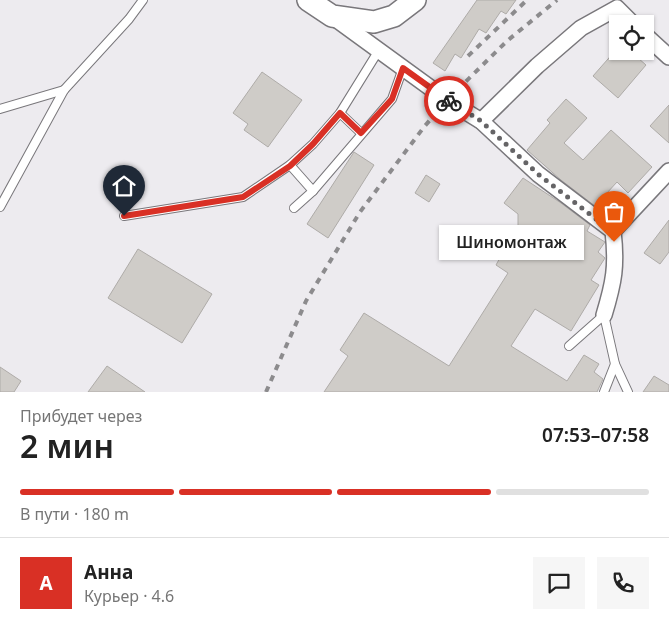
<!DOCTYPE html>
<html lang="ru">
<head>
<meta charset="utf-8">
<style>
  :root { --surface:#fff; --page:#f6f6f6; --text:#222; --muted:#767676; --line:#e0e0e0; --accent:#d93025 }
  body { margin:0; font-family:"Noto Sans",sans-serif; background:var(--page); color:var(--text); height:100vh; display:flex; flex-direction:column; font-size:19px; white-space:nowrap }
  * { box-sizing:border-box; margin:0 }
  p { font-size:16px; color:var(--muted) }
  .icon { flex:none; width:28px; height:28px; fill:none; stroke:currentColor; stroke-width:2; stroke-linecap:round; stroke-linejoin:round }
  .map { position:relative; height:392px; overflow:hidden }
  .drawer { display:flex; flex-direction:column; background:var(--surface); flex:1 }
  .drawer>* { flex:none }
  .buttons { position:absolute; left:609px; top:15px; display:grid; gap:10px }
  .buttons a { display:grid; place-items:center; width:45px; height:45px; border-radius:0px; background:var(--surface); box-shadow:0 1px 4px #0004; font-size:25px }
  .pin { position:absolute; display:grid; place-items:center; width:42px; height:42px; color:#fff; margin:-51px -21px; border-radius:50% 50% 50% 0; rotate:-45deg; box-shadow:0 0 5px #0007 }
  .pin .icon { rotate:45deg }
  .courier { position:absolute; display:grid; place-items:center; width:50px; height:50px; margin:-25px; border:4px solid #d93025; border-radius:50%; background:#fff; color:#222; box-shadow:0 1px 6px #0007 }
  .bubble { position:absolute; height:35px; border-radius:0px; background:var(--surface); box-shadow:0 1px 4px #0004; font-size:16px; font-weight:600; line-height:35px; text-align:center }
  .head em { font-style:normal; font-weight:600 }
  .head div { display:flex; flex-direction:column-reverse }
  .head { display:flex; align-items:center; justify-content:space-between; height:85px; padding:0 20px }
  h1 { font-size:32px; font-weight:600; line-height:38px }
  .bar { display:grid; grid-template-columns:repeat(4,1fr); gap:8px 5px; align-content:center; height:60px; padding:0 20px }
  .bar i { height:6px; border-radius:4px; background:var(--line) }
  .bar .active { background:var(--accent) }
  .bar p { grid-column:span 4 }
  .line { display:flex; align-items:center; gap:12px; padding:0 20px; border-top:1px solid var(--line) }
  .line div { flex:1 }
  .round { display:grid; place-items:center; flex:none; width:52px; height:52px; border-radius:0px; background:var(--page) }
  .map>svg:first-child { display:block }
  .building { fill:#cfccc8; stroke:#aeaba8 }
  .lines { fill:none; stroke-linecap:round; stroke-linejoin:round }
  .service-casing { stroke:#79777b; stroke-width:10 }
  .minor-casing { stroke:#79777b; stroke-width:18 }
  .secondary-casing { stroke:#79777b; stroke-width:24 }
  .service { stroke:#fff; stroke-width:8 }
  .minor { stroke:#fff; stroke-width:15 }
  .secondary { stroke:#fff; stroke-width:21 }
  .rail { stroke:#8c8b8d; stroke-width:4; stroke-dasharray:6 6; stroke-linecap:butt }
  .done { stroke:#656466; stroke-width:5; stroke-dasharray:0 9 }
  .route { stroke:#d93025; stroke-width:6 }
</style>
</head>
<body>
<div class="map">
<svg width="669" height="392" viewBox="0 0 669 392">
  <rect width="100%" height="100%" fill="#edebef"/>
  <g class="building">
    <polygon points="477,0 516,0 506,14 501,11 486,33 479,29 461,58 455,54 445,71 433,63"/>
    <polygon points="615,51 630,51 646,65 618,98 593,76"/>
    <polygon points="262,72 302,100 268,147 244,130 248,124 233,113"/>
    <polygon points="566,99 587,118 564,143 583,160 611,130 652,167 628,193 617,182 595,206 561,180 527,150 550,123 547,120"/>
    <polygon points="669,105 669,143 650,126"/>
    <polygon points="354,152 374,165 328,238 307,224"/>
    <polygon points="426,175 440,184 429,202 415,193"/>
    <polygon points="523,178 561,203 590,225 587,231 605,242 598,252 605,258 591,280 599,285 571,331 535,309 511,346 567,381 584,355 599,364 594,372 603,379 597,392 324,392 348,356 340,350 364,313 449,366 508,273 496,265 518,225 518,214 504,203"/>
    <polygon points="669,220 669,252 660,264 644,253"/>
    <polygon points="138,249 212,294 182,343 108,298"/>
    <polygon points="107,366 145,392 88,392"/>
    <polygon points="0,367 21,381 14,392 0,392"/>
    <polygon points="654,376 669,385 669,392 643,392"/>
  </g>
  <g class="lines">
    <g class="service-casing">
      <g id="service">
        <polyline points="0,109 64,90"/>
        <polyline points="340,113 361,133"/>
        <polyline points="290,165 313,191"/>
        <polyline points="0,207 64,90 129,19 143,0"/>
        <polyline points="294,208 313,191 392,99 403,68"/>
        <polyline points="124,216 243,197 290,165 313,144 340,113 379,50"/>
        <polyline points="569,346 604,315 615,364 604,392"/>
        <polyline points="615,364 628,392"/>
      </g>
    </g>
    <g class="minor-casing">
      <g id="minor">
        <path d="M333,17L447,100L481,121L538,174L613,231C617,266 614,282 604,315"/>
        <polyline points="645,35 669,57"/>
        <polyline points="481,121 537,66 581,28 617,8 633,24"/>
        <polyline points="613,231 669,171"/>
      </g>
    </g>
    <g class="secondary-casing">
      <polyline id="secondary" points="308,0 332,16 374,22 394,16 415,0"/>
    </g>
    <use href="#service" class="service"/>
    <use href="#minor" class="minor"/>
    <use href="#secondary" class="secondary"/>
    <g class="rail">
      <polyline points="468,56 527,0"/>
      <polyline points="266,392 306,301 360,212 424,127 447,100 507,41 557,0"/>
    </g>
  </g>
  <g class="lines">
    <polyline class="done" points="449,101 481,121 538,174 613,232 614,242"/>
    <polyline class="route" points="124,216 243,197 290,166 313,144 340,113 361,133 392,99 403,68 449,101"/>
  </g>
</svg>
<div class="buttons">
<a><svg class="icon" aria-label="locate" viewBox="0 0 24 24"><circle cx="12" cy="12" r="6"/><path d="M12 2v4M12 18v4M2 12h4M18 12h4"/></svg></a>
</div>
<div class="pin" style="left:614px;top:242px;background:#ea580c"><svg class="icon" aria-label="bag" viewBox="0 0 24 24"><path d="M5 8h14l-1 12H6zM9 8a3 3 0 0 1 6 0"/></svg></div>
<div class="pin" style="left:124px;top:216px;background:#1f2937"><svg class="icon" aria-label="home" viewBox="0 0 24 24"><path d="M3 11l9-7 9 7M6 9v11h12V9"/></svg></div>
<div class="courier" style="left:449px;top:101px"><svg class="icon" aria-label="bike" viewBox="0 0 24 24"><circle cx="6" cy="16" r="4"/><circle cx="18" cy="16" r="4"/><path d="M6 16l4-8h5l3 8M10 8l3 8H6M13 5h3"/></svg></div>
<div class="bubble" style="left:439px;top:225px;width:145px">Шиномонтаж</div>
</div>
<section class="drawer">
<div class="head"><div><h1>2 мин</h1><p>Прибудет через</p></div><em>07:53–07:58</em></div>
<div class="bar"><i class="active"></i><i class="active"></i><i class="active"></i><i></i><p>В пути · 180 m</p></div>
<div class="line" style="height:90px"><b class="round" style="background:var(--accent);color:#fff">А</b><div><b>Анна</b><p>Курьер · 4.6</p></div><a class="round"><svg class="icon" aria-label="chat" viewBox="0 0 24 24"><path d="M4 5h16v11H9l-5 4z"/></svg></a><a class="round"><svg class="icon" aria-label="phone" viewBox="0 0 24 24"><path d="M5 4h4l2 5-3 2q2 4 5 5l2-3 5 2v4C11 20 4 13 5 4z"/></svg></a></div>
</section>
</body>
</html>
